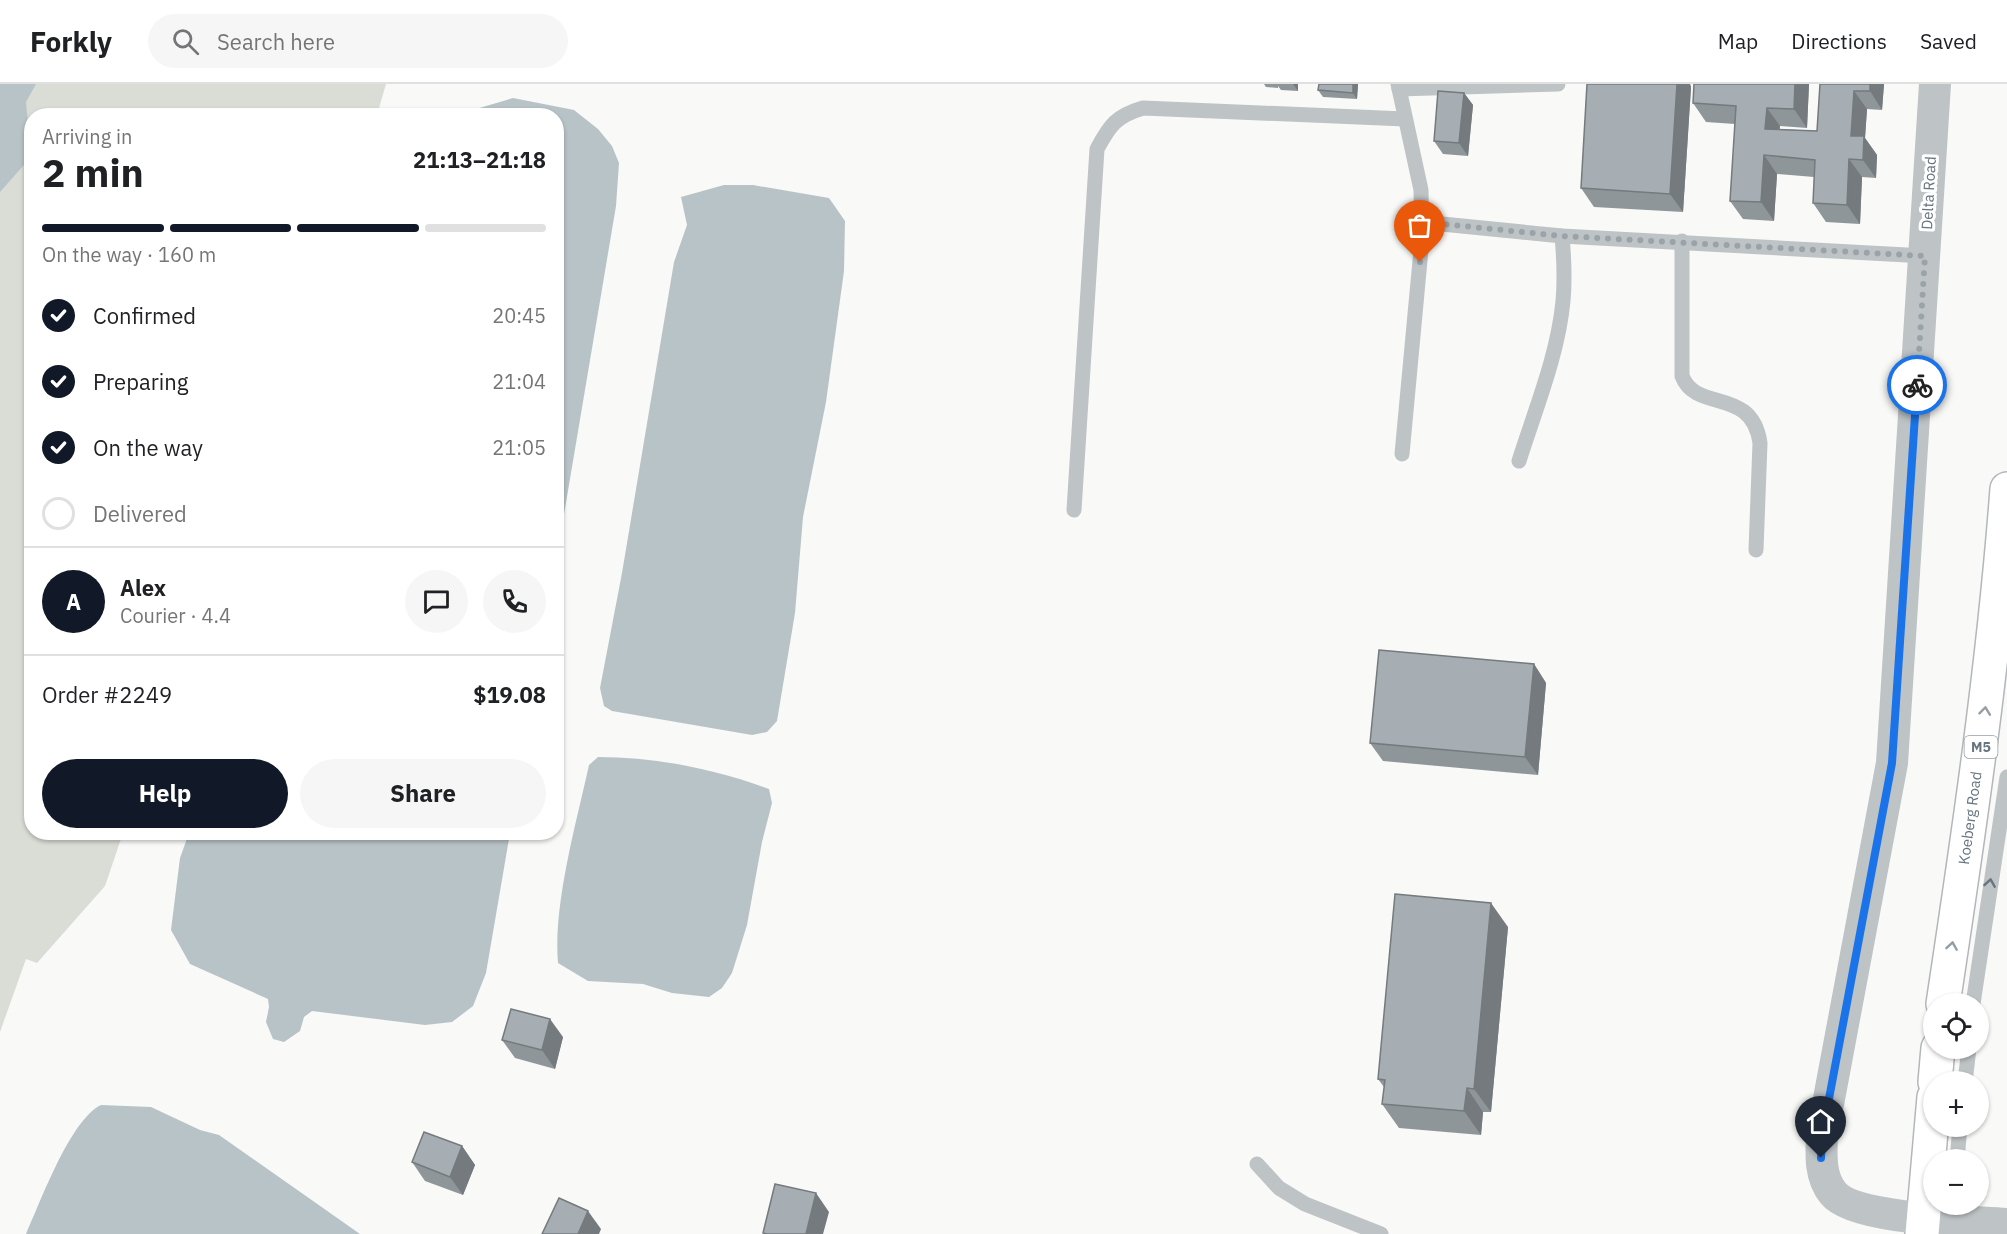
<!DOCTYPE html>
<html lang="en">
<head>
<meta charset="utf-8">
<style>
  :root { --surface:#fff; --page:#f6f6f6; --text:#202124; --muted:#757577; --line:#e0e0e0; --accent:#111827 }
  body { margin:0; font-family:"IBM Plex Sans",sans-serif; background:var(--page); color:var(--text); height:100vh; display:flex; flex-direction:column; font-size:22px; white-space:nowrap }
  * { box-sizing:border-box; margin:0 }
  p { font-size:20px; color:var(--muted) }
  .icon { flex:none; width:33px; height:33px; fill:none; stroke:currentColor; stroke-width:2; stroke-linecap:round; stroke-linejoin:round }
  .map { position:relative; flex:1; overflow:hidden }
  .details { position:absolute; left:24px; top:24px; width:540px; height:732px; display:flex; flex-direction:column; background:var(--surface); border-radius:24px; box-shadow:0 2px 4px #0004 }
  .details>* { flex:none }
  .buttons { position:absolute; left:1923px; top:909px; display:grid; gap:12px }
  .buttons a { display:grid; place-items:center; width:66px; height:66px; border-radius:50%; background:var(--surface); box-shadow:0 2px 4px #0004; font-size:30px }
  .pin { position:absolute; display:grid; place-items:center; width:51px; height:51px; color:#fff; margin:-62px -26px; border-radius:50% 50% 50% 0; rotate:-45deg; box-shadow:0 0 6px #0007 }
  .pin .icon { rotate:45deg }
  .courier { position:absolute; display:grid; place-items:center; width:60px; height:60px; margin:-30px; border:4px solid #1a73e8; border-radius:50%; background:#fff; color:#222; box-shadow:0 2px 8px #0007 }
  .summary em { font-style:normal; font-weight:700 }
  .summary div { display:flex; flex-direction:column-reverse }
  .summary { display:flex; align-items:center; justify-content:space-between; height:102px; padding:0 18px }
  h1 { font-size:39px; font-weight:700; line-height:45px }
  .bar { display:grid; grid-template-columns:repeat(4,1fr); gap:9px 6px; align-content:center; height:72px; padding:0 18px }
  .bar i { height:8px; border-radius:4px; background:var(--line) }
  .bar .selected { background:var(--accent) }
  .bar p { grid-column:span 4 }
  .line { display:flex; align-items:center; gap:15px; padding:0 18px; border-top:2px solid var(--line) }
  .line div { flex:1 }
  .round { display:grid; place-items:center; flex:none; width:63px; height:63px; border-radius:32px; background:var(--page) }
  ol { padding:0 18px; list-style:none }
  li { display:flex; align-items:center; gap:18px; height:66px }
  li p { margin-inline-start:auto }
  li .icon { padding:6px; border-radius:50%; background:var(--accent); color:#fff; stroke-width:4 }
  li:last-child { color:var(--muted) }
  li i { width:33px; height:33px; border:3px solid var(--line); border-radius:50% }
  .primary-button { display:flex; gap:12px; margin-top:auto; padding:12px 18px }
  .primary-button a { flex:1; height:69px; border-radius:36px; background:var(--accent); color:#fff; font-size:24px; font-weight:700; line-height:69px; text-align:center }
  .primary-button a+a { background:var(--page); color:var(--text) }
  header { display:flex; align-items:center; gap:36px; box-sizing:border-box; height:84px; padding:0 30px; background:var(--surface); border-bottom:2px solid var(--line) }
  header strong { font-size:28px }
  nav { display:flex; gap:33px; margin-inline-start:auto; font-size:21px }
  .search { width:420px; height:54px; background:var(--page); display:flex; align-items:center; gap:15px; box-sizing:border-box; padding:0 21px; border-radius:33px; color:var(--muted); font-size:22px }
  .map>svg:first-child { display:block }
  .green { fill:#d9ddd6 }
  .water { fill:#b8c3c7 }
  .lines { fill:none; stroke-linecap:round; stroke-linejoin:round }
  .primary-casing { stroke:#b2b7bb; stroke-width:36 }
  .lane { stroke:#bec3c6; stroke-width:15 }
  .street { stroke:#bec3c6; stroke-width:32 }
  .primary { stroke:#fff; stroke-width:33 }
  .wall { fill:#8f969a }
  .shaded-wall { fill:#747a7d }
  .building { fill:#a6aeb3; stroke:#747a7d; stroke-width:1.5 }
  .oneway { stroke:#949ea5 }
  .oneway2 { stroke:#66757f }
  .done { stroke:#99a3a9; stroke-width:6; stroke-dasharray:0 10.8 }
  .route { stroke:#1a73e8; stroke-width:8 }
  .labels { text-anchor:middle; stroke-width:6; stroke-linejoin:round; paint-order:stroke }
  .shield { fill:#fff; stroke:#949ea5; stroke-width:1.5 }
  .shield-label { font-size:14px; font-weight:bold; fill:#66757f }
  .street-label { font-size:15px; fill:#66757f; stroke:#fff }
</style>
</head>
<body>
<header>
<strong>Forkly</strong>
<div class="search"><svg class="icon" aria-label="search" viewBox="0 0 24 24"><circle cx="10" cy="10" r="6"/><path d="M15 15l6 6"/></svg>Search here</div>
<nav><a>Map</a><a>Directions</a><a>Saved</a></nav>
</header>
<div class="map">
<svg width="2007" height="1150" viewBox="0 0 2007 1150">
  <rect width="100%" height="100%" fill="#f9f9f7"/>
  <polygon class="green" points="0,0 386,0 377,31 32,32 32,748 123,749 105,802 37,879 26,875 0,948"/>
  <g class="water">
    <polygon points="0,0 36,0 26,18 31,73 0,108"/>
    <polygon points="513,14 574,26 598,45 612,62 619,79 616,122 557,472 556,32 471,31 476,25"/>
    <polygon points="724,101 753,101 829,114 845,137 844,187 826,318 803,433 795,529 777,637 767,648 752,651 612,627 604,622 600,604 622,489 674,178 687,141 681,113"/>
    <path d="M598,673C656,673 715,685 769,705L772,719L762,758L747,841L732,889L722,904L709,913L672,909L643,900L588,897L558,879C553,821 576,740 589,681Z"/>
    <polygon points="189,749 510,749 486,889 473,922 452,938 425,941 312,927 304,933 300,947 284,958 273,955 266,938 269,923 268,915 190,880 171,846 180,774"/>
    <path d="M101,1021L151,1023L200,1046L219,1051L360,1150H26C41,1117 70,1036 101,1021Z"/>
  </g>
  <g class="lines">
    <g class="primary-casing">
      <g id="primary">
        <path id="s1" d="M1943,920C1969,748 1994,578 2007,405"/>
        <polyline points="1935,998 1938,964"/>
        <polyline points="1922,1150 1934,1013"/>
      </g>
    </g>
    <g class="lane">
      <polyline points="1398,0 1421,106 1422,155 1402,370"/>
      <polyline points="1399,5 1558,0"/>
      <polyline points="1422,138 1562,152 1925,172"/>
      <path d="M1682,157V292C1696,329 1752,302 1760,359L1756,466"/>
      <path d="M1519,377C1535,326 1558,271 1563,217C1565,195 1564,174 1562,152"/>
      <path d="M1074,426L1097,65C1110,41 1116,32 1143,24L1405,35"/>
      <polyline points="1973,920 2007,693"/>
      <polyline points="1965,998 1969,964"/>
      <polyline points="1957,1076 1960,1042"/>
      <polyline points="1257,1080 1279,1104 1305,1120 1381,1150"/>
    </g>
    <path class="street" d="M1935,0L1892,679L1822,1052C1821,1072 1820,1093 1833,1109C1854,1136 1971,1137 2007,1140"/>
    <use href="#primary" class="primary"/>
  </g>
  <g class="wall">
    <polygon points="1264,0 1298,0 1298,7 1281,6 1278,2 1278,4 1266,3"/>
    <polygon points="1358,0 1357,15 1323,13 1318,6"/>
    <polygon points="1677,0 1690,0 1691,3 1683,128 1594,123 1581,104"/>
    <polygon points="1809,0 1807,44 1780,42 1779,45 1817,47 1820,0 1884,0 1882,26 1867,25 1865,54 1877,71 1876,94 1862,93 1860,140 1826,138 1813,119 1814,93 1777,90 1774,137 1743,135 1730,117 1735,40 1706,38 1693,19"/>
    <polygon points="1464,9 1473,21 1468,72 1443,70 1434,57"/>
    <polygon points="1534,580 1546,599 1538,691 1383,677 1370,659"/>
    <polygon points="1508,843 1491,1028 1483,1028 1481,1051 1399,1044 1382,1020 1384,1003 1378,995"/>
    <polygon points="563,953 555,985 515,974 502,956"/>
    <polygon points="462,1062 475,1081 463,1111 425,1097 412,1078"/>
  </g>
  <g class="shaded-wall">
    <polygon points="1293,0 1298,0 1298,7"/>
    <polygon points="1353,0 1358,0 1357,15 1353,9"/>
    <polygon points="1677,0 1690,0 1691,3 1683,128 1670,110"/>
    <polygon points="1795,0 1809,0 1807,44 1794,25"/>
    <polygon points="1870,0 1884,0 1882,26 1870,7"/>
    <polygon points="1854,7 1867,25 1865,54 1877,71 1876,94 1863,76 1851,52"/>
    <polygon points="1464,9 1473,21 1468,72 1459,59"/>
    <polygon points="1767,24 1780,42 1778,63 1765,45"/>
    <polygon points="1764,71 1777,90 1774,137 1761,118"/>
    <polygon points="1849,75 1862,93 1860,140 1847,121"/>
    <polygon points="1534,580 1546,599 1538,691 1525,673"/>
    <polygon points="1491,819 1508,843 1491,1028 1474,1005"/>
    <polygon points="550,935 563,953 555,985 542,966"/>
    <polygon points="1467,1004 1483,1028 1481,1051 1464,1027"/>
    <polygon points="462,1062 475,1081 463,1111 450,1093"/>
    <polygon points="816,1109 829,1128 823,1150 806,1150"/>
    <polygon points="588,1127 601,1145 599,1150 578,1150"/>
  </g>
  <g class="building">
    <polygon points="1319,0 1353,0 1353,9 1318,6"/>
    <polygon points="1587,0 1677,0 1670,110 1581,104"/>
    <polygon points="1694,0 1795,0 1794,25 1767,24 1765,45 1817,47 1820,0 1870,0 1870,7 1854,7 1851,52 1864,52 1863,76 1849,75 1847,121 1813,119 1815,76 1764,71 1761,118 1730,117 1736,22 1693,19"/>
    <polygon points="1438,7 1464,9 1459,59 1434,57"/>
    <polygon points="1379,566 1534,580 1525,673 1370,659"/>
    <polygon points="1395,810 1491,819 1474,1005 1467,1004 1464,1027 1382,1020 1385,996 1378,995"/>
    <polygon points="511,925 550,935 542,966 502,956"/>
    <polygon points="424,1048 462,1062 450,1093 412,1078"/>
    <polygon points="775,1100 816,1109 806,1150 767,1150 763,1149"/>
    <polygon points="559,1114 588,1127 578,1150 542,1150"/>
  </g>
  <defs><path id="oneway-chevron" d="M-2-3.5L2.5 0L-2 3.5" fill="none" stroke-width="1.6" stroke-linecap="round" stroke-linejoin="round" transform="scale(1.5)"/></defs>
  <g class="oneway">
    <use href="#oneway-chevron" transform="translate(1985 627) rotate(-83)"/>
    <use href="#oneway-chevron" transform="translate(1952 862) rotate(-81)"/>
  </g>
  <use class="oneway2" href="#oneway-chevron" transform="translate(1990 799) rotate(-81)"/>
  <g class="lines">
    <polyline class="done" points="1420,178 1422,138 1562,152 1925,172 1917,301"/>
    <polyline class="route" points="1821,1074 1822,1052 1892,679 1917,301"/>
  </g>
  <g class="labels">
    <rect class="shield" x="1964.5" y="652" width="33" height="22" rx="4.5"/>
    <g class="shield-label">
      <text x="1981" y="668">M5</text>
    </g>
    <g class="street-label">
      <text transform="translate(1929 109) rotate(-87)" y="5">Delta Road</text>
      <text dy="5" stroke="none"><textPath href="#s1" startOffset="188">Koeberg Road</textPath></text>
    </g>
  </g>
</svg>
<div class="buttons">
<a><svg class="icon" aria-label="locate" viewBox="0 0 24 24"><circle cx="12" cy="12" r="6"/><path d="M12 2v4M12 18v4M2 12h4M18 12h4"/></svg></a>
<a>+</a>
<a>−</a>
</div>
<div class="pin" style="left:1420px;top:178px;background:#ea580c"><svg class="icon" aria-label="bag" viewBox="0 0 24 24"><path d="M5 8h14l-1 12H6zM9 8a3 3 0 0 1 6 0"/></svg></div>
<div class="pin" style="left:1821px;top:1074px;background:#1f2937"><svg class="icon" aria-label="home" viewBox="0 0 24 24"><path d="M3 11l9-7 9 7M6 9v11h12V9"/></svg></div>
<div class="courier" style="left:1917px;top:301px"><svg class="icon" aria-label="bike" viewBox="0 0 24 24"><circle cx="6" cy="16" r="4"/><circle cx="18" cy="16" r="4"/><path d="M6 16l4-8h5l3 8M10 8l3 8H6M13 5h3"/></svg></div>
<section class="details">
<div class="summary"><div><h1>2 min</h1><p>Arriving in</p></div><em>21:13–21:18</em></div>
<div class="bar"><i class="selected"></i><i class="selected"></i><i class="selected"></i><i></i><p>On the way · 160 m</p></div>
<ol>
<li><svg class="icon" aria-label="check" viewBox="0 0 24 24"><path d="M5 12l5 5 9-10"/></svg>Confirmed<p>20:45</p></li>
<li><svg class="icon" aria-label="check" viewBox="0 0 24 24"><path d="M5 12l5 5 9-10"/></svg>Preparing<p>21:04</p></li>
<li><svg class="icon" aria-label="check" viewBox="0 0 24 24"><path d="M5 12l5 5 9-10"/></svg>On the way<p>21:05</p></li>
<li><i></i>Delivered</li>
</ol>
<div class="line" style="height:108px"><b class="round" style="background:var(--accent);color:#fff">A</b><div><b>Alex</b><p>Courier · 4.4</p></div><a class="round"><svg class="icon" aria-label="chat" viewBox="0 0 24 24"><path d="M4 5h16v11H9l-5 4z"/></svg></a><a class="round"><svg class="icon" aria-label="phone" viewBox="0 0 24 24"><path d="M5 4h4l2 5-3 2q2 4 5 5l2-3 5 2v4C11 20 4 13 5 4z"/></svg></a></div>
<div class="line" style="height:78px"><div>Order #2249</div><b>$19.08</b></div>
<div class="primary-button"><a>Help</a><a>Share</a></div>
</section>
</div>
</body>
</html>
